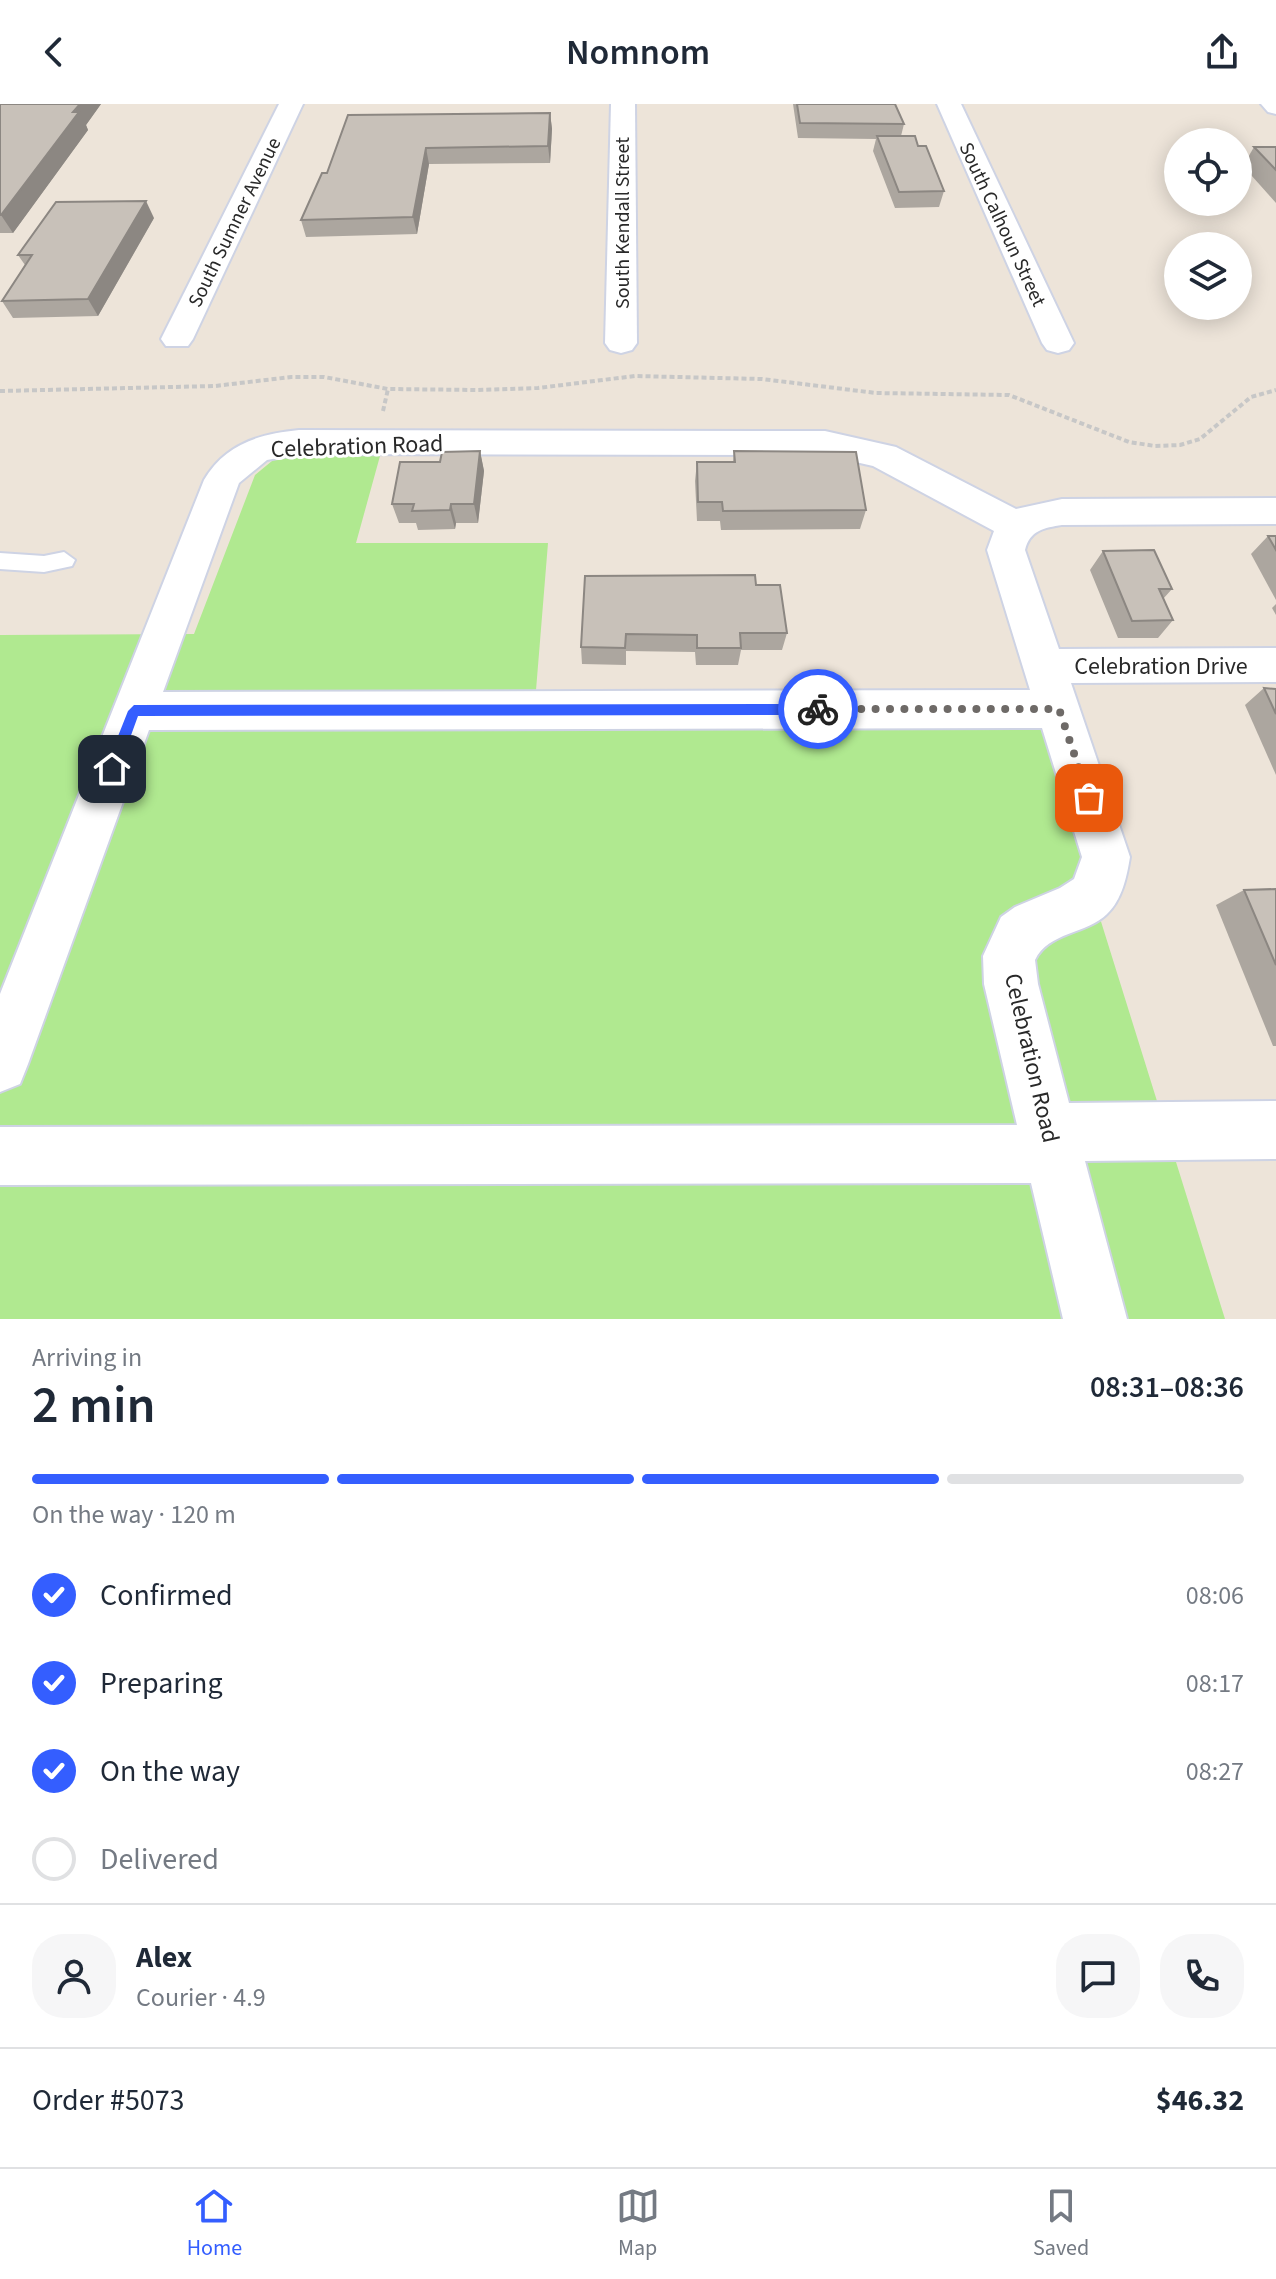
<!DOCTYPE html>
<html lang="en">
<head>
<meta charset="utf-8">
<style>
  :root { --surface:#fff; --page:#f6f6f7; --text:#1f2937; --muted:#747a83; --line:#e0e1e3; --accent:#345eff }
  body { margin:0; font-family:"Source Sans 3",sans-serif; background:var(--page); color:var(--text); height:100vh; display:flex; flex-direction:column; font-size:30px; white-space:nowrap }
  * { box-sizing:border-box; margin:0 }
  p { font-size:26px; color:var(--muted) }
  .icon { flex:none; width:44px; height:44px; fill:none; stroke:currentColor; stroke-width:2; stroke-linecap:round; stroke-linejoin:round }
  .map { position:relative; height:1215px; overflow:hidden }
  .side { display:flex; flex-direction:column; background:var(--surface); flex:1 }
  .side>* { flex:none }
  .tools { position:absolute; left:1164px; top:24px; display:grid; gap:16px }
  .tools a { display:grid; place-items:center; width:88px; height:88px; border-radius:50%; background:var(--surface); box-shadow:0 4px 20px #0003; font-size:40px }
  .pin { position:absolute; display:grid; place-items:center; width:68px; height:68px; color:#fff; margin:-34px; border-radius:16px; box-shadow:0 4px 12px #0006 }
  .courier { position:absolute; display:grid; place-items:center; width:80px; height:80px; margin:-40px; border:6px solid #345eff; border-radius:50%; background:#fff; color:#222; box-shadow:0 2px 10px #0007 }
  .head em { font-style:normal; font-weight:600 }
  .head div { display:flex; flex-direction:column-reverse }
  .head { display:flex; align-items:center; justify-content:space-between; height:136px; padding:0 32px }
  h1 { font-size:52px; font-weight:600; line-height:60px }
  .bar { display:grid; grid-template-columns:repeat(4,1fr); gap:12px 8px; align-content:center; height:96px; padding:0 32px }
  .bar i { height:10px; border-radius:6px; background:var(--line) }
  .bar .current { background:var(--accent) }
  .bar p { grid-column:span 4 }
  .line { display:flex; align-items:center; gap:20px; padding:0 32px; border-top:2px solid var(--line) }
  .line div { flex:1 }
  .round { display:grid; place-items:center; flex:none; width:84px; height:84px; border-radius:32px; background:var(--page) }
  ol { padding:0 32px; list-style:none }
  li { display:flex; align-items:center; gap:24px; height:88px }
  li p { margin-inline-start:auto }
  li .icon { padding:8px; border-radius:50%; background:var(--accent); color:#fff; stroke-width:4 }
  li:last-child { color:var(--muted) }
  li i { width:44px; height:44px; border:4px solid var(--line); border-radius:50% }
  header { display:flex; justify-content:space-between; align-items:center; height:104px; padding:0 32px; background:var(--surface); font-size:36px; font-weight:600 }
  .tabs { display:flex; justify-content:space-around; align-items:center; height:112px; border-top:2px solid var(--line); background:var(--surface); font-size:22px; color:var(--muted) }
  .tabs a { display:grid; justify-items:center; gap:4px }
  .tabs .current { color:var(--accent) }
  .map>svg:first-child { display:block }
  .green { fill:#b0e990 }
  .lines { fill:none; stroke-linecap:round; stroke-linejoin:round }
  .lane-casing { stroke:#ced3e4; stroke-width:4 }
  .street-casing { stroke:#ced3e4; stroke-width:4 }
  .path { stroke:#c7c7c7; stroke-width:4; stroke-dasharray:5 3; stroke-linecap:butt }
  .lane { fill:#fff; fill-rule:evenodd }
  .street { fill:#fff; fill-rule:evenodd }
  .wall { fill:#aca69f }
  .shaded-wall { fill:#8c8782 }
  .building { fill:#c8c1b9; stroke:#8c8782; stroke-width:2 }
  .route { fill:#345eff }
  .done { stroke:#6e6a67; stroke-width:8; stroke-dasharray:0 14.4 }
  .labels { text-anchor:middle; stroke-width:6; stroke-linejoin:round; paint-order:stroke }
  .far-street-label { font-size:20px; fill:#292929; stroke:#fff }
  .street-label { font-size:24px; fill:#292929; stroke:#fff }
</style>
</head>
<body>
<header><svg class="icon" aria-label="back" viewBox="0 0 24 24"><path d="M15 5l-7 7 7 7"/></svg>Nomnom<svg class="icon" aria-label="share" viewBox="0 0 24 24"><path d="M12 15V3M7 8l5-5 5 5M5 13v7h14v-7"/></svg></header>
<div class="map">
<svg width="1276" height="1215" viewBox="0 0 1276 1215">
  <rect width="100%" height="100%" fill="#ede4d9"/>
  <polygon class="green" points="278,352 380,352 356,439 548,439 533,623 1040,622 1225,1215 0,1215 0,531 194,530 255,371"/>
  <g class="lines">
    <g class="lane-casing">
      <polygon id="lane" points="64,448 75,456 72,462 44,468 0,465 0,449 44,452"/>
    </g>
    <g class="street-casing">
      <g id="street">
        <polygon points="279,0 303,0 193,235 188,242 166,242 161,235"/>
        <polygon points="611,0 635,0 637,239 632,246 621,249 610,246 605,239"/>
        <polygon points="937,0 961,0 1074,239 1069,246 1058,249 1047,246 1042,239"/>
        <polygon points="1261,0 1276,0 1276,10 1268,8"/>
        <path d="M299,326L825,327L896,343L1016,405L1062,395L1276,394V420L1062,421C1044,424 1030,426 1025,446L1059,545L1276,544V578L1071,579L1130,753C1127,772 1122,796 1107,810C1087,830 1048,828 1035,856L1038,880L1069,999L1276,997V1055L1085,1057L1127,1215H1063L1031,1079L0,1081V1023L1017,1021L984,880L983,852L1001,813L1015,803L1060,784L1074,775L1082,753L1042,624L149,626L28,960L20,980L0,988V890L204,376C225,340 259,330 299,326ZM299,350L825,351L873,362L994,427L987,446L1030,586L163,588L239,379L267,356Z"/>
      </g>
    </g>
    <g class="path">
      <polyline points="0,287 215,282 291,273 324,273 388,285 478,286 538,284 635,272 762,275 876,289 1009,291 1129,338 1155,342 1180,341 1200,335 1251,293 1276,286"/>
      <polyline points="383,307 388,285"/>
    </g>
    <use href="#lane" class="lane"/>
    <use href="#street" class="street"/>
  </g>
  <g class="wall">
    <polygon points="0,0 101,0 86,21 88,26 13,129 0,129"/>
    <polygon points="793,0 895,0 904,20 901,32 918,42 944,87 939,103 895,104 873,47 876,35 798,34"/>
    <polygon points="550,9 552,25 550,59 429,60 417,130 306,133 301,116 327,69"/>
    <polygon points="1254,43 1276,43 1276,99 1243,62"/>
    <polygon points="154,114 98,212 13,214 2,197 25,161 18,151"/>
    <polygon points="480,347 484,367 478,419 456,419 455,425 418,426 416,419 399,419 392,400 440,358"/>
    <polygon points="734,347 866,406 860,425 721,426 720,417 697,417 695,377 697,358 733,358"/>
    <polygon points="1268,432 1276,432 1276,496 1251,450"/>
    <polygon points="1103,447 1172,485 1163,495 1173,516 1158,534 1118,534 1090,466"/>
    <polygon points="756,481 787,529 782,546 741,546 738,561 696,561 695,548 626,547 626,561 582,560 581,543"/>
    <polygon points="1276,500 1276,511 1272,504"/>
    <polygon points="1264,584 1276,585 1276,671 1245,601"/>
    <polygon points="1276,785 1276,942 1273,942 1216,801 1244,786"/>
  </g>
  <g class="shaded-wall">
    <polygon points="80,0 101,0 86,21 88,26 13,129 1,111"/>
    <polygon points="550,9 552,25 550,59 548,42"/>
    <polygon points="426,44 429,60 417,130 413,113"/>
    <polygon points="146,97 154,114 98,212 88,195"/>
    <polygon points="480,347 484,367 478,419 474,400"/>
    <polygon points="451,400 456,419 455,425 450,406"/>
  </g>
  <g class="building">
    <polygon points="0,0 80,0 73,8 79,8 1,111 0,111"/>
    <polygon points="797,0 895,0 904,20 800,19"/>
    <polygon points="550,9 548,42 426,44 413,113 301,116 322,69 327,69 348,11"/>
    <polygon points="877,32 915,32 918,42 926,42 944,87 899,88"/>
    <polygon points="1254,43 1276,43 1276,66"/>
    <polygon points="146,97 88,195 2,197 32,151 18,151 56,98"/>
    <polygon points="480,347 474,400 451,400 450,406 412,407 414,400 392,400 400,358 440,358 442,348"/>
    <polygon points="734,347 856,348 866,406 723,407 722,398 698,398 697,358 735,358"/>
    <polygon points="1268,432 1276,432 1276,446"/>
    <polygon points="1154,446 1172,485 1159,485 1173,516 1132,517 1103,447"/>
    <polygon points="755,471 756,481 780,481 787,529 740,529 741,544 697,544 697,531 626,530 625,544 581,543 585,472"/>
    <polygon points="1264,584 1276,585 1276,610"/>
    <polygon points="1276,785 1276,861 1244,786"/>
  </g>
  <polygon class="route" points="818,600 824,605 818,611 138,612 117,670 107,670 105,665 128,607 134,601"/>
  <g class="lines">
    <polyline class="done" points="818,605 1059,605 1089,694"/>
  </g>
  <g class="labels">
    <g class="far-street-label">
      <text transform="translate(234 118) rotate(-64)" y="7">South Sumner Avenue</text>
      <text transform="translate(622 119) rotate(-90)" y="7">South Kendall Street</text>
      <text transform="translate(1003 120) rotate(65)" y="7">South Calhoun Street</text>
    </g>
    <g class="street-label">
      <text transform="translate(357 342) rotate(-2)" y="8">Celebration Road</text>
      <text x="1161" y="570">Celebration Drive</text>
      <text transform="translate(1032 954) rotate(77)" y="8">Celebration Road</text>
    </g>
  </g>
</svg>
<div class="tools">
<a><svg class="icon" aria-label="locate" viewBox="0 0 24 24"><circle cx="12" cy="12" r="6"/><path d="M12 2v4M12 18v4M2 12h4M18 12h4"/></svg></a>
<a><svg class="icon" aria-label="layers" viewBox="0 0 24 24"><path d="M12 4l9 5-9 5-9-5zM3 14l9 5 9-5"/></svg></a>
</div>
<div class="pin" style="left:1089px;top:694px;background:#ea580c"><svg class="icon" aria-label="bag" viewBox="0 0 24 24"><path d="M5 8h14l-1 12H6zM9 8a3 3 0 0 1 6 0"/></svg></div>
<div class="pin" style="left:112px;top:665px;background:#1f2937"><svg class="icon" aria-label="home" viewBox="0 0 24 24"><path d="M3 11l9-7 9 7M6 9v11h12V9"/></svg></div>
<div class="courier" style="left:818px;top:605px"><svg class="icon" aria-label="bike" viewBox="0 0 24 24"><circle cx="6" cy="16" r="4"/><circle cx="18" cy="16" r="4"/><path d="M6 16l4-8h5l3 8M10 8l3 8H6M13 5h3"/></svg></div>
</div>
<section class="side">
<div class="head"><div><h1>2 min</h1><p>Arriving in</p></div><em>08:31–08:36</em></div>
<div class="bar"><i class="current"></i><i class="current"></i><i class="current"></i><i></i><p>On the way · 120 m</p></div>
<ol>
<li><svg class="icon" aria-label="check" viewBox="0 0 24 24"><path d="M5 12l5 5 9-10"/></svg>Confirmed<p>08:06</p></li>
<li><svg class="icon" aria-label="check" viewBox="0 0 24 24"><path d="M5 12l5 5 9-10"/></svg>Preparing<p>08:17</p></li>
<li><svg class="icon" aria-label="check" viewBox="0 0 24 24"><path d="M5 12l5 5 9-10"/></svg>On the way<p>08:27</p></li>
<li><i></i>Delivered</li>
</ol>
<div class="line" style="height:144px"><a class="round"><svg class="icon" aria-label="person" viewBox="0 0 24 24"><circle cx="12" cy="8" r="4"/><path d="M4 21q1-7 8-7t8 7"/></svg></a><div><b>Alex</b><p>Courier · 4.9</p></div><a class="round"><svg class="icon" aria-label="chat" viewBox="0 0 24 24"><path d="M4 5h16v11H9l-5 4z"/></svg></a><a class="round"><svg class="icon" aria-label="phone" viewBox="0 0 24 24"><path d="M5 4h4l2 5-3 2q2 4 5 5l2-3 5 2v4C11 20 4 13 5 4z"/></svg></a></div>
<div class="line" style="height:104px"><div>Order #5073</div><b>$46.32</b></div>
</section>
<nav class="tabs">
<a class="current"><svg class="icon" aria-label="home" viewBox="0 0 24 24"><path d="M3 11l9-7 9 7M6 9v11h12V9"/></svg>Home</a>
<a><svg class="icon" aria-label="map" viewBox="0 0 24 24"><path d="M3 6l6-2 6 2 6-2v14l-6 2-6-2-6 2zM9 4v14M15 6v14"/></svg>Map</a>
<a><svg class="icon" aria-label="saved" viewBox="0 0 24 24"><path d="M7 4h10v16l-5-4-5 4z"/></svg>Saved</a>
</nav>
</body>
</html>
